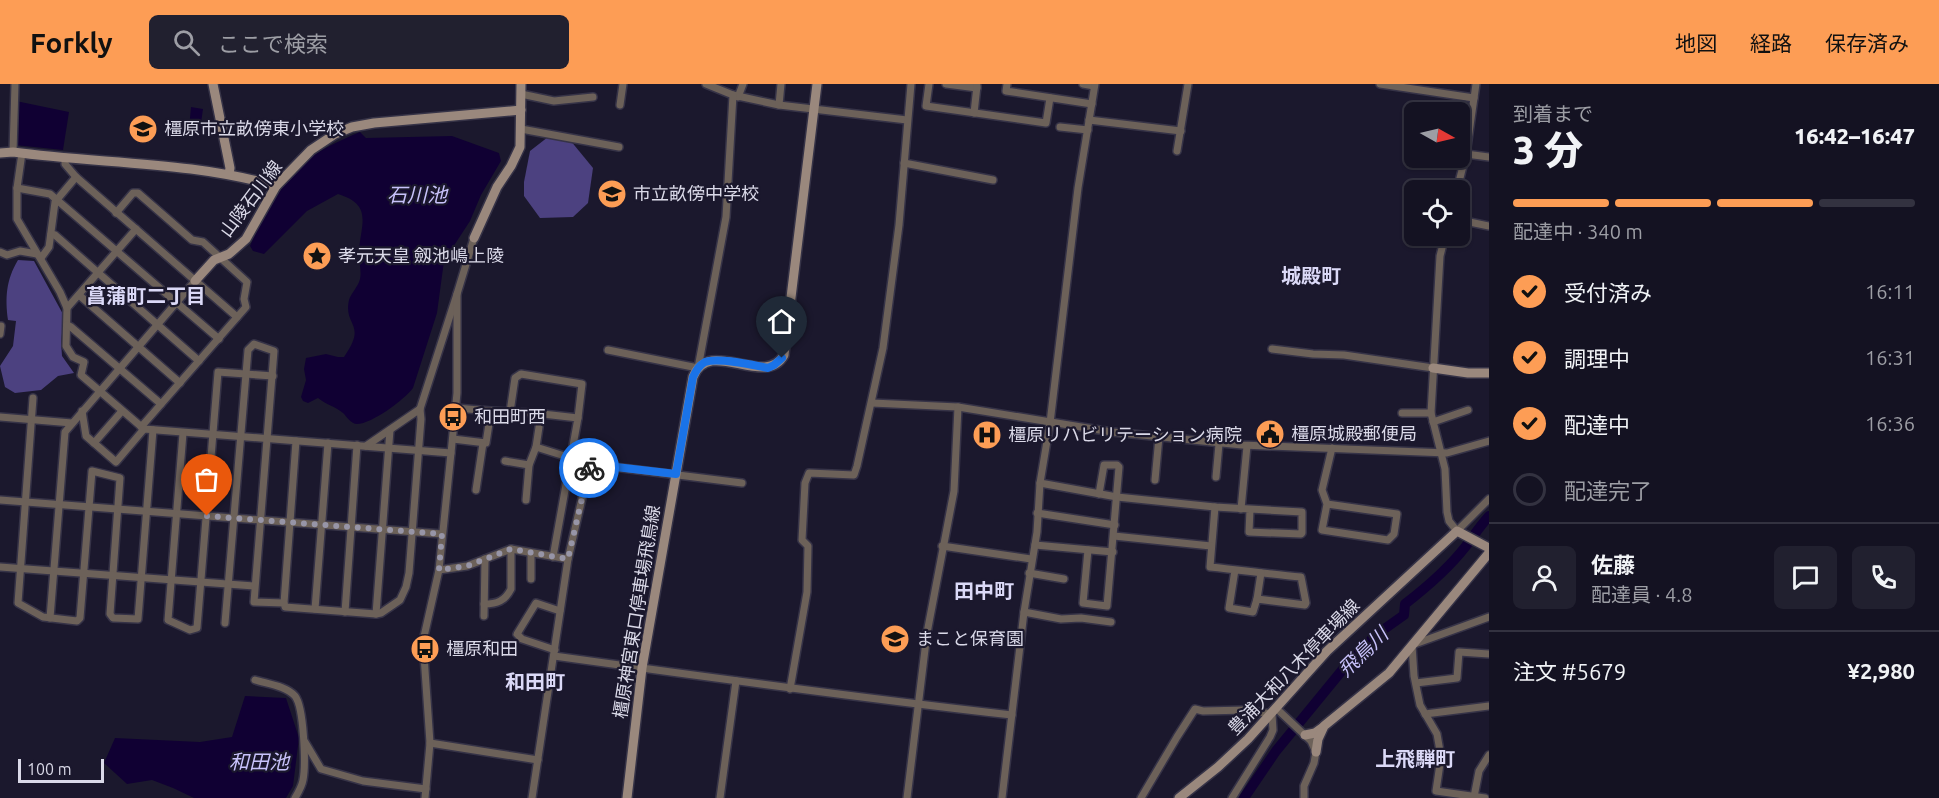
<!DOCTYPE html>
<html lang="ja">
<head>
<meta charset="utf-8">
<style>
  :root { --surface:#141222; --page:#21202f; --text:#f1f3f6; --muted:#9d9ea5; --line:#333240; --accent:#fd9d55 }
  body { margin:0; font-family:Ubuntu,"Noto Sans JP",sans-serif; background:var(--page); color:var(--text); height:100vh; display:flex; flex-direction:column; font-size:22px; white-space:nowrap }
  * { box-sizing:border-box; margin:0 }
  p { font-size:20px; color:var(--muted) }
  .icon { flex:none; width:33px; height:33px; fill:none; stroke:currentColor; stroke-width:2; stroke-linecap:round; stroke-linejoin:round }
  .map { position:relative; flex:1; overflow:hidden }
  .details { display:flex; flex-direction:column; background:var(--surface); width:450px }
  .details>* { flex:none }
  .needle { width:39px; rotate:98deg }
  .fabs { position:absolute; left:1404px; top:18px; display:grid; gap:12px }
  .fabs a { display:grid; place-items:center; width:66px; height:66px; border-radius:9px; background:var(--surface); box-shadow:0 2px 4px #0004,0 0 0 2px var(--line); font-size:30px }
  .scale { position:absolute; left:18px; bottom:15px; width:86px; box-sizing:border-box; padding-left:6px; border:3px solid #dad9e8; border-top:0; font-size:16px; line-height:21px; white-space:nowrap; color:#dad9e8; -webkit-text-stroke:4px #1b182d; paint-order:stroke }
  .pin { position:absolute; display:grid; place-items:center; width:51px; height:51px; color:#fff; margin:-62px -26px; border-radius:50% 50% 50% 0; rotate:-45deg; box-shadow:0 0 6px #0007 }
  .pin .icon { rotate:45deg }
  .courier { position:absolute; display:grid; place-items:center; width:60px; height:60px; margin:-30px; border:4px solid #1a73e8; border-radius:50%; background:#fff; color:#222; box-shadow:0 2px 8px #0007 }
  .overview em { font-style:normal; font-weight:800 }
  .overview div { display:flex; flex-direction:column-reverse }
  .overview { display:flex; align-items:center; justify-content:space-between; height:102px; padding:0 24px }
  h1 { font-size:39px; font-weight:800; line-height:45px }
  .bar { display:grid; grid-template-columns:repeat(4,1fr); gap:9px 6px; align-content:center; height:72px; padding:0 24px }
  .bar i { height:8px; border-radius:4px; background:var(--line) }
  .bar .active { background:var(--accent) }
  .bar p { grid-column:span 4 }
  .line { display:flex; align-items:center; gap:15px; padding:0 24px; border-top:2px solid var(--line) }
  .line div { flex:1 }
  .round { display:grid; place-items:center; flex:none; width:63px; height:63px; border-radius:9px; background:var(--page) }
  ol { padding:0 24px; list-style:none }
  li { display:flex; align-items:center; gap:18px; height:66px }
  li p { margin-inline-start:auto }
  li .icon { padding:6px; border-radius:50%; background:var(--accent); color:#111; stroke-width:4 }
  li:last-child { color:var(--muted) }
  li i { width:33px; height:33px; border:3px solid var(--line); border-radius:50% }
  header { display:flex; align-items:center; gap:36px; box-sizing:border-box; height:84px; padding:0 30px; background:var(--accent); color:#111 }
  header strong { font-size:28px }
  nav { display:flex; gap:33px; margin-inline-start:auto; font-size:21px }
  .search { width:420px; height:54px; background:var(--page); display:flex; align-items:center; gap:15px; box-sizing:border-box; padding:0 21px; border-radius:9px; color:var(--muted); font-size:22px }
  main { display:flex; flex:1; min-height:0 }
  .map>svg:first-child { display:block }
  .forest { fill:#4c4180 }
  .water { fill:#100033 }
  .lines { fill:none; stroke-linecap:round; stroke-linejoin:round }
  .river { stroke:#100033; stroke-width:10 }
  .street-casing { stroke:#363347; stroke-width:10 }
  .secondary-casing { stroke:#363347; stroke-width:12 }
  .street { stroke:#6c6159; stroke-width:7 }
  .secondary { stroke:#9a887d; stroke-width:9 }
  .done { stroke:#9795a7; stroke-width:6; stroke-dasharray:0 10.8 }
  .route { stroke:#1a73e8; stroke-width:8 }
  .labels { text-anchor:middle; stroke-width:4.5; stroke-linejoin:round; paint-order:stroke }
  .poi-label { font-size:18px; fill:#dad9e8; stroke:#1b182d; text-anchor:start }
  .street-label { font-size:18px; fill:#dad9e8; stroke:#1b182d }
  .water-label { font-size:20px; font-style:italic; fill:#c8c2fb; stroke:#1b182d }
  .neighbourhood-label { font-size:20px; font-weight:bold; fill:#dbd9f7; stroke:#1b182d }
</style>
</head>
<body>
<header>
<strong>Forkly</strong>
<div class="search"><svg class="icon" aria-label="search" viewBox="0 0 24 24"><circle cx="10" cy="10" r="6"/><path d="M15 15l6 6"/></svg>ここで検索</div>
<nav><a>地図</a><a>経路</a><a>保存済み</a></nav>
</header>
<main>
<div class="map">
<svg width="1489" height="714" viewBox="0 0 1489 714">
  <rect width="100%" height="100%" fill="#1b182d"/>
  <g class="forest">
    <polygon points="548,53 570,56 593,84 588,119 573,133 540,134 524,112 524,98 530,67"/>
    <path d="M18,176L34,177L64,232L61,258L62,272L74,289L58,292L41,306L15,309L5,303L0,282L13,262L16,237L8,236C5,214 6,196 18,176Z"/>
  </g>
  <g class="water">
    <polygon points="16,17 69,28 63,66 15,61"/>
    <polygon points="191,23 203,25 200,46 189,45"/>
    <path d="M360,48L366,54L452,52L499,69L501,77L481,111L470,137L444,177L437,229L413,304C405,315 372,340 357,340C351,340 347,333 343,329C335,322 326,321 318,314L308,319L303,317L301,313L306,296L304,285L306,274L326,270L338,273H344C368,239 343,243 349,216C351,209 358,203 360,195C362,186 358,176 359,167C361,139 373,121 338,110L307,127L264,170L253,167L250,162C262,133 280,102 303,80C318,66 341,56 360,48Z"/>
    <polygon points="245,612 286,614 299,654 293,702 286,714 194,714 173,704 152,696 127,700 104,679 115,654 200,658 232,653"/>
  </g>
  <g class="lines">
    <path class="river" d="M1244,714L1276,667L1353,573L1366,564L1373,553L1404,531L1405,520C1427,503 1449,484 1466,462C1474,451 1480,442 1489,432"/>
    <g class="street-casing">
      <g id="street">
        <polyline points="929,0 926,22 1046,39 1050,14"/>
        <polyline points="946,0 977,4"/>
        <polyline points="1007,0 1006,7 1092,20"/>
        <polyline points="1083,0 1094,2"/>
        <polyline points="1380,0 1474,14"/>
        <polyline points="521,10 554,17 593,13"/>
        <polyline points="733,11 779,21 907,36"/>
        <polyline points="738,13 743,0"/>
        <polyline points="620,21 623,0"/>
        <polyline points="779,21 781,0"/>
        <polyline points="974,29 977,2"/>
        <polyline points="1089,36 1181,47"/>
        <polyline points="1060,43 1088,46"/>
        <polyline points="521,45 619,63"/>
        <polyline points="1177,67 1188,0"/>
        <polyline points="13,68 15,0"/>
        <polyline points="22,69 17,104 17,135 60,208 67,224 66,262 73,273 84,278 81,291 144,345 451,369"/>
        <polyline points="1466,70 1489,73"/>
        <polyline points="65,73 65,80 76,93 237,233"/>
        <polyline points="904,79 993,96"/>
        <polyline points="17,104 50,110 219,255"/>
        <polyline points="1457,106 1466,70 1476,0"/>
        <polyline points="116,129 133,109 138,109 192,156 203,158 247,198 244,215 246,223 141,343"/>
        <polyline points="1460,136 1489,142"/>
        <polyline points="51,150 55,151 199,277"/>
        <polyline points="1445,152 1440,172 1431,329 1445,385 1447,428 1449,437 1457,447 1489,415"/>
        <polyline points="0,168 7,171 20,167 37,170"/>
        <polyline points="41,174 49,163 55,118 76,93"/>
        <polyline points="79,211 180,299"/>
        <polyline points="67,224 136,145"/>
        <polyline points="67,241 71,243 161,320"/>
        <polyline points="0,250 1,242"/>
        <polyline points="1272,265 1313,270 1344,271 1433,284"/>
        <polyline points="608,266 698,284 726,133 733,11 706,0"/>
        <polyline points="33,314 18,519 43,533 77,537 80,534 92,387 120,394 110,530 113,534 138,535 153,346"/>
        <polyline points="872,319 958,323 1112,348 1242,361 1447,369 1489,357"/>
        <polyline points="456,324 491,327 534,329 578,334 553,473"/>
        <polyline points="82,327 86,352 116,378 144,345"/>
        <polyline points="510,328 515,294 521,290 582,300 578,334"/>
        <polyline points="1402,329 1431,329"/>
        <polyline points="0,333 72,339"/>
        <polyline points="1433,338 1468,326"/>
        <polyline points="183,349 168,536 190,546 197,544 218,288 273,292"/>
        <polyline points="453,355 486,359 491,327"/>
        <polyline points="94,359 122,327"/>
        <polyline points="366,362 420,325"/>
        <polyline points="536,363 590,380 742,399"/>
        <polyline points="505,377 529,381"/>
        <polyline points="1216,393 1219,360"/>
        <polyline points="1155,396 1159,353"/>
        <polyline points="1040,399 1117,413 1215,423 1302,428 1302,449 1301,450 1249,448 1250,426"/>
        <polyline points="476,406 483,359"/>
        <polyline points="0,416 442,450"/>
        <polyline points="526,416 529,381 536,363 541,330"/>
        <polyline points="1327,420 1397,430 1394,450 1388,456 1322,446 1327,420 1322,406 1332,364"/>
        <path d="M1215,423L1210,483C1240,486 1270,490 1301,493L1306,519L1305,521L1257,515L1253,528L1229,524L1235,486"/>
        <polyline points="1241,425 1247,362"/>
        <polyline points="1037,429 1115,441"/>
        <polyline points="1114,452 1211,462"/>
        <polyline points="1035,461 1113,468"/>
        <polyline points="942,462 1031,475"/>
        <polyline points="1088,466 1083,519 1107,522 1119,383 1117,381 1104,381 1099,410"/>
        <polyline points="0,483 254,502"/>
        <polyline points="439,486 467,482 511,465 568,475"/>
        <polyline points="1029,489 1064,495"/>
        <polyline points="531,495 531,470"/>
        <polyline points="1257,515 1261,489"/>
        <polyline points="284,519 296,357"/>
        <path d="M484,520C497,520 505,517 511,505V465"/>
        <polyline points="315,525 328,359"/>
        <polyline points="345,528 357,361"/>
        <polyline points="1024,528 1061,535 1081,534 1111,538"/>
        <polyline points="376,530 390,346"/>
        <polyline points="484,532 485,475"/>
        <polyline points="50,534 65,348 195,197"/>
        <polyline points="225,539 248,266 254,260 274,267 254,518 284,519 285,523 376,530 381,529 400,516 406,503 409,489 421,335 420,325 457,210"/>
        <polyline points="555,566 522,555 517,550 536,519 560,527"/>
        <path d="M554,572C706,593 859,614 1012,631"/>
        <path d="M255,596C268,600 286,602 295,612C304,623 306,681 303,696C302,702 298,709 295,714"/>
        <polyline points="1416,599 1457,594 1459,568 1489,570"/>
        <polyline points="790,605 807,508 808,462 802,456 805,399 809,389 854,391 857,382 883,264 899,141 911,0"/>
        <polyline points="1277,625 1311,657 1316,668 1314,679 1304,702 1304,714"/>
        <polyline points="1425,630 1489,622"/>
        <polyline points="305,658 321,685 363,697 426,705"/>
        <polyline points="430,659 538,676"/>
        <polyline points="1474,713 1479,687 1489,671"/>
        <polyline points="425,714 430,659 423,557 439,486 451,369 457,309 457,210 474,154"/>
        <polyline points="532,714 568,475 590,380"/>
        <polyline points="720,714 736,597"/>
        <polyline points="907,714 927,549 954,407 958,323"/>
        <polyline points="1002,714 1024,528 1037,448 1040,399 1050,339 1078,104 1095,0"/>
        <polyline points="1141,714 1177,653 1195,625 1203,627 1247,626 1272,630 1273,646 1270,653 1232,714"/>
        <polyline points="1485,714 1436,707 1441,673 1437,650 1420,621 1414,592 1412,561 1489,533"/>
      </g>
    </g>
    <g class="secondary-casing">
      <g id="secondary">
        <polyline points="213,0 230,84 229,90"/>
        <path d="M0,69L13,68C100,80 190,77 276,102"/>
        <polyline points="474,154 497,103 511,82 520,63 521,0"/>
        <polyline points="195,197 214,176 229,170 246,155 276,102 311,66 335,50 352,43 374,39 521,26"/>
        <polyline points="1433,284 1468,289 1489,289"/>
        <polyline points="1305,651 1315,649 1322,644"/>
        <polyline points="1316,668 1318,655 1324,642 1389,589 1489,469"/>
        <path d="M627,714L642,584L693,293C709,252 765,305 784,271L817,0"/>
        <polyline points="1179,714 1218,683 1248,655 1327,567 1457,447 1489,464"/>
      </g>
    </g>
    <use href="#street" class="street"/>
    <use href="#secondary" class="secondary"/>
  </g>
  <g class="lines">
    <polyline class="done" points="207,432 442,450 439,486 467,482 511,465 568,475 589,384"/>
    <path class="route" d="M589,384L590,380L676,390L693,293C696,287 699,281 705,278C719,273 752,281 768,284L774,281L782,274"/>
  </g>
  <defs>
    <g id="school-disc" transform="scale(1.5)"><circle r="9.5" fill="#fd9d55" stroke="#1b182d"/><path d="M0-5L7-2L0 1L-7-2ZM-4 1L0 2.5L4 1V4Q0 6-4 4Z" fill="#111"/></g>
    <g id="sight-disc" transform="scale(1.5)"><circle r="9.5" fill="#fd9d55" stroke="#1b182d"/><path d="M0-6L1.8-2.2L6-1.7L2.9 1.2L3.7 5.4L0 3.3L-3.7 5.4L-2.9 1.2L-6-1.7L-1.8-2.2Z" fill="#111"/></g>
    <g id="bus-disc" transform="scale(1.5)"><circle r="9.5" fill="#fd9d55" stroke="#1b182d"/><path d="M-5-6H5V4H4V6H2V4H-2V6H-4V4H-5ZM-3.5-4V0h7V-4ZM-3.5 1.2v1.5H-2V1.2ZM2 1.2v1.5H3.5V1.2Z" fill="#111"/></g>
    <g id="civic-disc" transform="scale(1.5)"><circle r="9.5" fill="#fd9d55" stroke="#1b182d"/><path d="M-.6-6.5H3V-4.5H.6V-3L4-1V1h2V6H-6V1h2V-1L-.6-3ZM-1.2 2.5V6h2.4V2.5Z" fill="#111"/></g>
    <g id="hospital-disc" transform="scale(1.5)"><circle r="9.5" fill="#fd9d55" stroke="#1b182d"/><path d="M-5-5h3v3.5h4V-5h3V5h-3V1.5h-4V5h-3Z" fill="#111"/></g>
  </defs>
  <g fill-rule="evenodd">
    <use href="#school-disc" x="143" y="45"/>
    <use href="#school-disc" x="612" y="110"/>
    <use href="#sight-disc" x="317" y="172"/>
    <use href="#bus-disc" x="453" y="333"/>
    <use href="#civic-disc" x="1270" y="350"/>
    <use href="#hospital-disc" x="987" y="351"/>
    <use href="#school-disc" x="895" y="555"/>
    <use href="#bus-disc" x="425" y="565"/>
  </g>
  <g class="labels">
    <g class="poi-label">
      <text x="164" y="51">橿原市立畝傍東小学校</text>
      <text x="633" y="116">市立畝傍中学校</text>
      <text x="338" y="178">孝元天皇 劔池嶋上陵</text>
      <text x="474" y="339">和田町西</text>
      <text x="1291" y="356">橿原城殿郵便局</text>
      <text x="1008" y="357">橿原リハビリテーション病院</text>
      <text x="916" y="561">まこと保育園</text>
      <text x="446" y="571">橿原和田</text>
    </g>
    <g class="street-label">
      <text transform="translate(251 115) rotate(-53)" y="6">山陵石川線</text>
      <text transform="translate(637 528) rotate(-81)" y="6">橿原神宮東口停車場飛鳥線</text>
      <text transform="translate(1294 583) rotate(-46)" y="6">豊浦大和八木停車場線</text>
    </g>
    <g class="water-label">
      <text x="417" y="118">石川池</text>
      <text transform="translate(1363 568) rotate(-44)" y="7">飛鳥川</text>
      <text x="259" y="685">和田池</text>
    </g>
    <g class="neighbourhood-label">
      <text x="1311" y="199">城殿町</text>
      <text x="146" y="219">菖蒲町二丁目</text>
      <text x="984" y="514">田中町</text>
      <text x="535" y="605">和田町</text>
      <text x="1415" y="682">上飛騨町</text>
    </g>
  </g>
</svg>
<div class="fabs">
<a><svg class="needle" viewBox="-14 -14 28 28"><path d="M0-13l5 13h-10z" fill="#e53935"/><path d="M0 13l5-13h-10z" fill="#9d9ea5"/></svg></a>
<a><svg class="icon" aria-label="locate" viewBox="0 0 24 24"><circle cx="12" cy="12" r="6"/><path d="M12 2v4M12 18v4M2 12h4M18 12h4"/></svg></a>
</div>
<div class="scale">100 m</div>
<div class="pin" style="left:207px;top:432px;background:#ea580c"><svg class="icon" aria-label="bag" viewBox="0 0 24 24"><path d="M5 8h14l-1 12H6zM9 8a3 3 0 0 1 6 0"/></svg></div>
<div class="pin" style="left:782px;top:274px;background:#1f2937"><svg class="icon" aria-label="home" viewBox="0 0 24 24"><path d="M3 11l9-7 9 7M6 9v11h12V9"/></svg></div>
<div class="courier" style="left:589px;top:384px"><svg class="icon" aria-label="bike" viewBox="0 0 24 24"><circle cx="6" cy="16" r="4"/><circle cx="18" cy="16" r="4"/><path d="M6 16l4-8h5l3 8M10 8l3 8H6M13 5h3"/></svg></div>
</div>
<section class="details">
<div class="overview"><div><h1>3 分</h1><p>到着まで</p></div><em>16:42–16:47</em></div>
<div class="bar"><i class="active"></i><i class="active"></i><i class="active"></i><i></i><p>配達中 · 340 m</p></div>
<ol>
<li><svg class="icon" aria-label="check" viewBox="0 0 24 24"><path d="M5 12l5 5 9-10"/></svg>受付済み<p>16:11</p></li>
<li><svg class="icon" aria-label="check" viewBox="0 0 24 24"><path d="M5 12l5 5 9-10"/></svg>調理中<p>16:31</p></li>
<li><svg class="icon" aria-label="check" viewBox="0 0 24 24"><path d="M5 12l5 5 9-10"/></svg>配達中<p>16:36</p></li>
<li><i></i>配達完了</li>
</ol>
<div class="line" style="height:108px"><a class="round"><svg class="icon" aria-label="person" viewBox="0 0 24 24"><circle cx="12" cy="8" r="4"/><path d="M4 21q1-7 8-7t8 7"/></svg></a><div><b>佐藤</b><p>配達員 · 4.8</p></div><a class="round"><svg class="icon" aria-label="chat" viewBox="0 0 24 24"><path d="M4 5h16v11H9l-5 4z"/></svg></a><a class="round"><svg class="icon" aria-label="phone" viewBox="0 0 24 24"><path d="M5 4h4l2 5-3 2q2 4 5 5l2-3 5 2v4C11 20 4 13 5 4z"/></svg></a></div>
<div class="line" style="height:78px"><div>注文 #5679</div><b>¥2,980</b></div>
</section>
</main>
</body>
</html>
